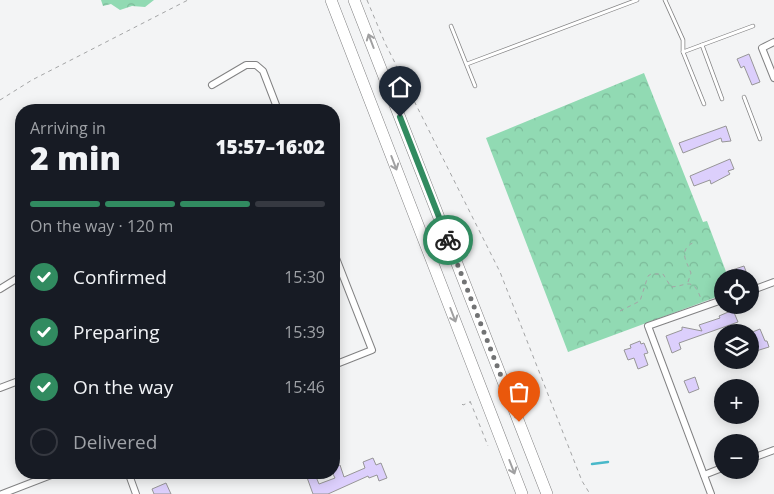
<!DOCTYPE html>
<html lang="en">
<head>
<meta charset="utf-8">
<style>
  :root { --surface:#171b24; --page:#242831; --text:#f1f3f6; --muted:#9ea1a6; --line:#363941; --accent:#318b60 }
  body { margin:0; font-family:"Open Sans",sans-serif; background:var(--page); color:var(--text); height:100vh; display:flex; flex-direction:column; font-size:19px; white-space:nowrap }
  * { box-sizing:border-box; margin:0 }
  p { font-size:16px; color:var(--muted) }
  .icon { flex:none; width:28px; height:28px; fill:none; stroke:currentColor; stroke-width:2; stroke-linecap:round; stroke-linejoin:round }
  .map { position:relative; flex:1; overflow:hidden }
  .panel { position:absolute; left:15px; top:104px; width:325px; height:375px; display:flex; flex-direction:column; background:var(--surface); border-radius:20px; box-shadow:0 2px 12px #0003 }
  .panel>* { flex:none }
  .fabs { position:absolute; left:714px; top:269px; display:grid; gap:10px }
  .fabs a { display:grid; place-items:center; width:45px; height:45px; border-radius:50%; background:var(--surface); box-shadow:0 2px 12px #0003; font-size:25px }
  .pin { position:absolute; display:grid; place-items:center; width:42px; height:42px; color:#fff; margin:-51px -21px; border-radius:50% 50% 50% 0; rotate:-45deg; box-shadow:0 0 5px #0007 }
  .pin .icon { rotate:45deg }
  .courier { position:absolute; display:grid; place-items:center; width:50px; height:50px; margin:-25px; border:4px solid #318b60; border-radius:50%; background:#fff; color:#222; box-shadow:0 1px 6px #0007 }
  .overview em { font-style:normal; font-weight:800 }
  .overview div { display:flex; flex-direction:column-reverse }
  .overview { display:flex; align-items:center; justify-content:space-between; height:85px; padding:0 15px }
  h1 { font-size:32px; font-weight:800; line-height:38px }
  .bar { display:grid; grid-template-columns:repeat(4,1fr); gap:8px 5px; align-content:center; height:60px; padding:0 15px }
  .bar i { height:6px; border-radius:4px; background:var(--line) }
  .bar .current { background:var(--accent) }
  .bar p { grid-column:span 4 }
  ol { padding:0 15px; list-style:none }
  li { display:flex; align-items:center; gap:15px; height:55px }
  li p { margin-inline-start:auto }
  li .icon { padding:5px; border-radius:50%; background:var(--accent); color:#fff; stroke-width:4 }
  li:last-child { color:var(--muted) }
  li i { width:28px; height:28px; border:2px solid var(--line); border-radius:50% }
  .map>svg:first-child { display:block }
  .forest { fill:url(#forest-crowns) }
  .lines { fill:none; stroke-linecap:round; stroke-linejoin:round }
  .stream { stroke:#48b8c9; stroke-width:2.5 }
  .building { fill:#dccffc; stroke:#979697 }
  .service-casing { stroke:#828283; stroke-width:4.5 }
  .minor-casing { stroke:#828283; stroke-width:8 }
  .motorway-casing { stroke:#828283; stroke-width:12 }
  .path { stroke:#a4a5a6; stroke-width:1; stroke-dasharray:4 4; stroke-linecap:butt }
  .service { stroke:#fff; stroke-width:3 }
  .minor { stroke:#fff; stroke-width:6 }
  .motorway { stroke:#fff; stroke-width:11 }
  .oneway { stroke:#a0a0a1 }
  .done { stroke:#727374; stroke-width:5; stroke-dasharray:0 9 }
  .route { stroke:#318b60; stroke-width:6 }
</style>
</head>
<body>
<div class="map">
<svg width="774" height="494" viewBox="0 0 774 494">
  <defs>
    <pattern id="forest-crowns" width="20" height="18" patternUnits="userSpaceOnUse" patternTransform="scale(1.25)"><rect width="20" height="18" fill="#91dab3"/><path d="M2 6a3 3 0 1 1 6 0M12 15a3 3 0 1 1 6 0" fill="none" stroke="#7dbb9a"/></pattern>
  </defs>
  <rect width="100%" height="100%" fill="#f3f4f5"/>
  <g class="forest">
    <polygon points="101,0 154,0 145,7 132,6 120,10 111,4 103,6"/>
    <polygon points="644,73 703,222 707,221 728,277 722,278 722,295 568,352 486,138"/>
  </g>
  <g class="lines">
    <polyline class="stream" points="592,464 608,462"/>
  </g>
  <g class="building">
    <polygon points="749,54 760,82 752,85 744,66 741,68 737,59"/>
    <polygon points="726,126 731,141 722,142 721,138 683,153 679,143"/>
    <polygon points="730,159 734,169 728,171 730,174 711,184 710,180 694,186 690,176"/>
    <polygon points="744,266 747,274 745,275 746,278 732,278 729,271"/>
    <polygon points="733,310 738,322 679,343 681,349 672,353 666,336 682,330 682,327 702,331 699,325 720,318 719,316"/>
    <polygon points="760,329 765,341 767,341 769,347 756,351 750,333"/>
    <polygon points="640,341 641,344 644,343 648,353 644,354 648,365 638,369 634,358 628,360 624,350 631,348 630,345"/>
    <polygon points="695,377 699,389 689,393 684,381"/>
    <polygon points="373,458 376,465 381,463 387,478 379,481 377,475 369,478 368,476 328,494 313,494 305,472 314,472 319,484 335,478 332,472 334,472 334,467 340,465 344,477 365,468 363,462"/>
    <polygon points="166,483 171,494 154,494 152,489"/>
  </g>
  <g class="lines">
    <g class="service-casing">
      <g id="service">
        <polyline points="665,0 683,40 683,52"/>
        <polyline points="451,26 475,86"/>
        <polyline points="702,45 722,99"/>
        <polyline points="467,64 637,0"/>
        <polyline points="744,97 760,139"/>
        <polyline points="704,104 683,52 753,26"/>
      </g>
    </g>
    <g class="minor-casing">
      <g id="minor">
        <polyline points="774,42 762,48 774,78"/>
        <polyline points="212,85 246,65 256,65 263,71 278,110"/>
        <polyline points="334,253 372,350 334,365"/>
        <polyline points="0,289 21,276"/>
        <polyline points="750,291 774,282"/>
        <polyline points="0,388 21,380"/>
        <polyline points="750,459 774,450"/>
        <polyline points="128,472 136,494"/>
        <polyline points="704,475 722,468"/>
        <polyline points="2,494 59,472"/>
        <polyline points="711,494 648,326 722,300"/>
      </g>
    </g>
    <g class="motorway-casing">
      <g id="motorway">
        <polyline points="331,0 522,494"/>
        <polyline points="354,0 547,494"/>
      </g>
    </g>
    <g class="path">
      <polyline points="367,0 385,43 500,272 582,481 590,494"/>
      <polyline points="0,100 32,80 188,0"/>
      <path d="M688,282L691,273C685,258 678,250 696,241"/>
      <path d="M620,311L640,301L648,276L651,274H663L671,287C687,286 693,276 701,299"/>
      <polyline points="470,401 488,446"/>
      <polyline points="462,404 463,405 470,402"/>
    </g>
    <use href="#service" class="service"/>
    <use href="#minor" class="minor"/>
    <use href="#motorway" class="motorway"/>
  </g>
  <defs><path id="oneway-shaft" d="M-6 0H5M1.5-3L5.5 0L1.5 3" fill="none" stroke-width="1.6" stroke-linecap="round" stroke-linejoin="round" transform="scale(1.25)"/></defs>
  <g class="oneway">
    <use href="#oneway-shaft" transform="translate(371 41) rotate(-111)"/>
    <use href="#oneway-shaft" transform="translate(394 163) rotate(69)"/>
    <use href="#oneway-shaft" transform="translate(453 315) rotate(69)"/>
    <use href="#oneway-shaft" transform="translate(512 467) rotate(69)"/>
  </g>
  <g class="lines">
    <polyline class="done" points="448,240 519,422"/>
    <polyline class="route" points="400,117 448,240"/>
  </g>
</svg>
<div class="fabs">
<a><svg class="icon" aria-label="locate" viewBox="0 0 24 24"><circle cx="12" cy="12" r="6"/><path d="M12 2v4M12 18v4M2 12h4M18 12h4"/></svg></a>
<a><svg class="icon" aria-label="layers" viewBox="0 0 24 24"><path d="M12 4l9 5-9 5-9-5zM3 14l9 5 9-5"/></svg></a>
<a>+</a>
<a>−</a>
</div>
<div class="pin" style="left:519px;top:422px;background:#ea580c"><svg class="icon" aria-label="bag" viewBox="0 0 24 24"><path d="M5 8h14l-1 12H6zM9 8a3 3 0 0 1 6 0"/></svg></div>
<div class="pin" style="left:400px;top:117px;background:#1f2937"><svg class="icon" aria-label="home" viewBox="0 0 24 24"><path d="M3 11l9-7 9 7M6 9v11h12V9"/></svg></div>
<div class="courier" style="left:448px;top:240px"><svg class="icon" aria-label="bike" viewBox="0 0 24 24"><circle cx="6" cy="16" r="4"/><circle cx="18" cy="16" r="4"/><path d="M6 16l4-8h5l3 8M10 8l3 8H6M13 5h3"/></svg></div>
<section class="panel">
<div class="overview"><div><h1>2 min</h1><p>Arriving in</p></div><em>15:57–16:02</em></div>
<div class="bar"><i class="current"></i><i class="current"></i><i class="current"></i><i></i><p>On the way · 120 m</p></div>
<ol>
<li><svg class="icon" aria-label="check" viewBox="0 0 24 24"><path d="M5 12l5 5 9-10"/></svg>Confirmed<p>15:30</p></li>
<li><svg class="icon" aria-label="check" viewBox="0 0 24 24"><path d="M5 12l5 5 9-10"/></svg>Preparing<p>15:39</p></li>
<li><svg class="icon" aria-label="check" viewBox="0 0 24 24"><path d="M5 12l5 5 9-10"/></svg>On the way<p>15:46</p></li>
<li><i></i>Delivered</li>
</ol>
</section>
</div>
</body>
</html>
